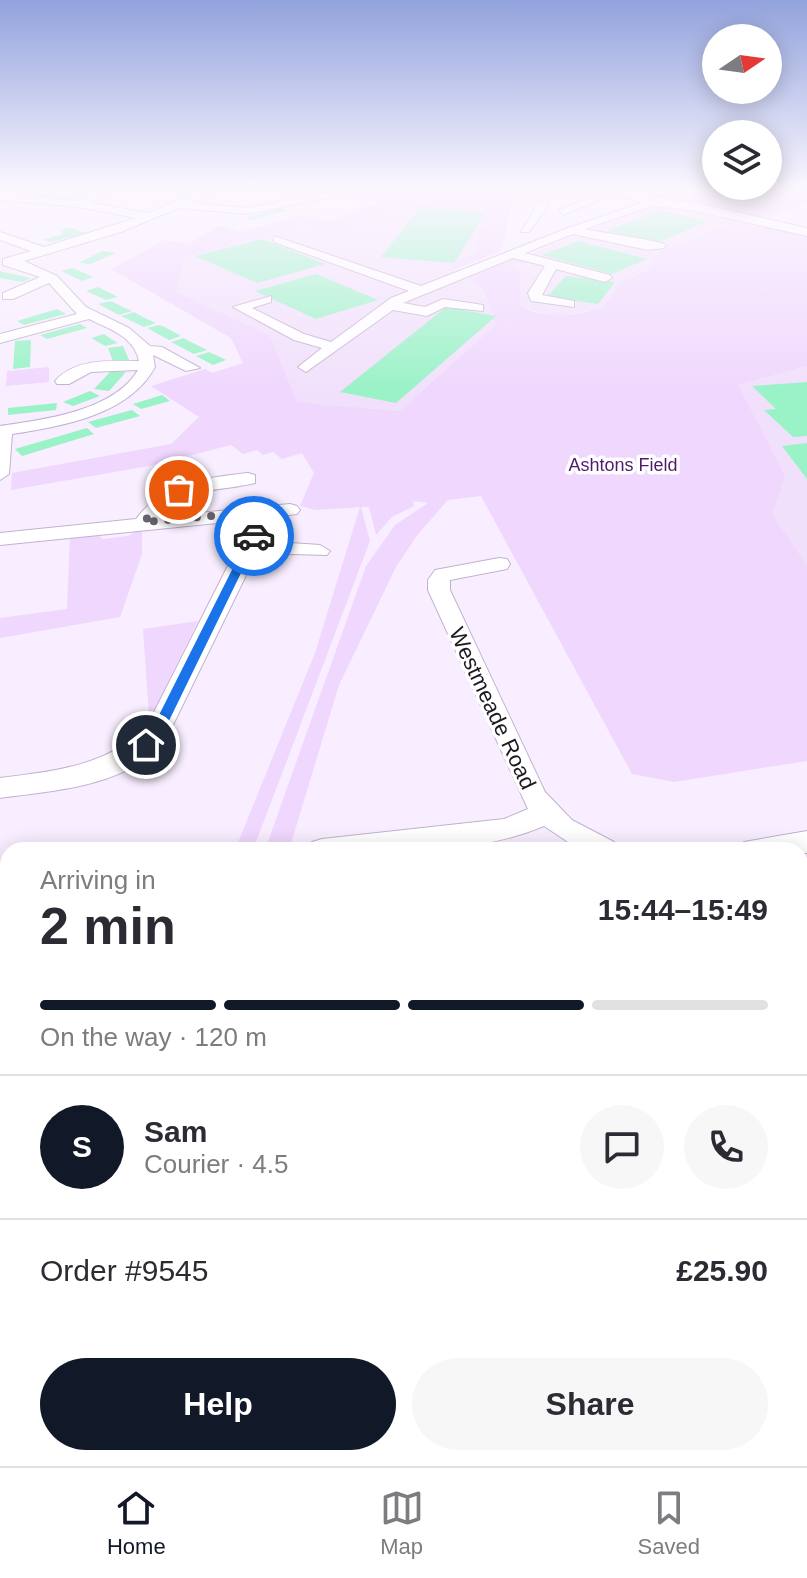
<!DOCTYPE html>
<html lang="en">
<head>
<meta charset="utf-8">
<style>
  :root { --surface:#fff; --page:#f7f7f7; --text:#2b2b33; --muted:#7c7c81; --line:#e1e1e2; --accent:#111827 }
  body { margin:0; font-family:Arial,sans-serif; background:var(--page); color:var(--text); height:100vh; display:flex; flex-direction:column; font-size:30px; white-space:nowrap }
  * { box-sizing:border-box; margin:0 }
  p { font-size:26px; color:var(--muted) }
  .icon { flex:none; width:44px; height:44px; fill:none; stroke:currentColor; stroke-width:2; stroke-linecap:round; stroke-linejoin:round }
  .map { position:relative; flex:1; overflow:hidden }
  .sheet { position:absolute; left:0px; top:842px; width:808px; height:624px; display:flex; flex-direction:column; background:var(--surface); border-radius:24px 24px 0 0; box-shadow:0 4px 20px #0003 }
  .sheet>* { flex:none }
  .needle { width:52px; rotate:77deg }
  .controls { position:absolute; left:702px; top:24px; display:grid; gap:16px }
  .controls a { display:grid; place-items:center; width:80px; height:80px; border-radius:50%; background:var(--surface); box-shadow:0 4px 20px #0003; font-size:40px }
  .pin { position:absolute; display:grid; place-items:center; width:68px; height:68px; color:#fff; margin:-34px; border:4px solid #fff; border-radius:50%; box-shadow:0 2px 8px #0007 }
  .courier { position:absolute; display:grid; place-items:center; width:80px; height:80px; margin:-40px; border:6px solid #1a73e8; border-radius:50%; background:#fff; color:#222; box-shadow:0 2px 10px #0007 }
  .head em { font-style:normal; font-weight:700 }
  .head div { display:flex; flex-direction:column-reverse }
  .head { display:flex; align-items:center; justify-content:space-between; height:136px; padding:0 40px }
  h1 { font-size:52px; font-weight:700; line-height:60px }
  .bar { display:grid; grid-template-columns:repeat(4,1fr); gap:12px 8px; align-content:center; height:96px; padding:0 40px }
  .bar i { height:10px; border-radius:6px; background:var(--line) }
  .bar .current { background:var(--accent) }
  .bar p { grid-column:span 4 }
  .line { display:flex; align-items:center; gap:20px; padding:0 40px; border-top:2px solid var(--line) }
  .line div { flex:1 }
  .round { display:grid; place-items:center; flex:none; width:84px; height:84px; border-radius:42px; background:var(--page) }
  .primary-button { display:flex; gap:16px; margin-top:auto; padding:16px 40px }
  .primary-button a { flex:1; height:92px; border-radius:48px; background:var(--accent); color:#fff; font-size:32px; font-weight:700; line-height:92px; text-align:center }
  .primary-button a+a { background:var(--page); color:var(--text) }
  .tabs { display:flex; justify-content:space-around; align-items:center; height:112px; border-top:2px solid var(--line); background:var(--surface); font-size:22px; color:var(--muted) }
  .tabs a { display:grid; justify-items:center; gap:4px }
  .tabs .current { color:var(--accent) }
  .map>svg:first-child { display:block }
  .built { fill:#f1e0fb }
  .green { fill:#efd7fd }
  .building { fill:#9af2c7 }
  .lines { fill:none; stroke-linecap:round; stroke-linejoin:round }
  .minor-casing { stroke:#c2b2cd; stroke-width:2 }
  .major-casing { stroke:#c2b2cd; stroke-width:2 }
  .minor { fill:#fff; fill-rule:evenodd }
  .major { fill:#fff; fill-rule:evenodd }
  .route { fill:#1a73e8 }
  .done { stroke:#6a636f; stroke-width:8; stroke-dasharray:0 14.4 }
  .labels { text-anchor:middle; stroke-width:7; stroke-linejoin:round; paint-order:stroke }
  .far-park-label { font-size:18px; fill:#501b6a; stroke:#fff }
  .street-label { font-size:22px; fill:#1e1821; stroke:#fff }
</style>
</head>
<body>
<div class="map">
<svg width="807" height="1466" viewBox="0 0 807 1466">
  <rect width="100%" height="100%" fill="#f8eeff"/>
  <g class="built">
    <polygon points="662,206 733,224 658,252 650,269 618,284 604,307 553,318 521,306 520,275 511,266 527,255 649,207"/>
    <polygon points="484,209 476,253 454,263 452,271 475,280 492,308 495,325 400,411 297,402 270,335 176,292 186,257 303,226 352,228 395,210"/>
    <polygon points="807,366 807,565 772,514 738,385"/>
    <polygon points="807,1130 807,1466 147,1466 147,1458 800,1458 800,1131"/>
  </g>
  <g class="green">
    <path d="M385,186H429L468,199L501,186H519L500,192L514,197L501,251L451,271L454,263L476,253L483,209L395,210L352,228L331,230L302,226L186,257L176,292L270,335L297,402L400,411L495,325C492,306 483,284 465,275L513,258L522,261L512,266L520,275L521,306C551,322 573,315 604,307L618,284L650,269L658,252L731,224L662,206L807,236V366L738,385L785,476L772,514L807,565V761L674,782L632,774L481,496L448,500L418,534L396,567L339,685L289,850H265L366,566L395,525L428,503L413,501L414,506L392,517L376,535L369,507H361L370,541L253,850H235L315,653L360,507L316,510L300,506L314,473L302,453L282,459L273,452L263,455L257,450L243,454L231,445L149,466L11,490L12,473L171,444L199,417L151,386L205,369L212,373L243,363L231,338L111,269L165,240L188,244L220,225L241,232L301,215L328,221L379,203L355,197Z"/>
    <polygon points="728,186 807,186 807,203 766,219 693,203 680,195 693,187 721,191"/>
    <polygon points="49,367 49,382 6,386 7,371"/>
    <polygon points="142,528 142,554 120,617 0,638 0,618 67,609 70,536 97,534 103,539 128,536"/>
    <polygon points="198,621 151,716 149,715 143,629"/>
  </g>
  <g class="building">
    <polygon points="26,191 68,196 76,197 71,200 20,193"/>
    <polygon points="420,207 486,212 454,263 381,257"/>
    <polygon points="281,208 288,210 252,220 244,218"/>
    <polygon points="659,210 708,221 657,243 607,231"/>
    <polygon points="69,227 86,233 51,242 43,240 63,234 60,230"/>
    <polygon points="262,239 325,264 257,283 195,256"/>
    <polygon points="578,241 647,259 612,274 542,255"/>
    <polygon points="102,251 116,253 90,264 79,263"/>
    <polygon points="73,268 89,275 94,277 82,281 61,271"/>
    <polygon points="0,271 8,273 31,278 22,282 0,278"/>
    <polygon points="316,274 378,300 316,319 255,291"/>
    <polygon points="566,276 615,282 598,304 547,297"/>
    <polygon points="98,287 118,297 106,300 86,291"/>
    <polygon points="111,301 121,306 132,311 119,315 98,304"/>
    <polygon points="446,307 496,316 396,403 340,392"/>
    <polygon points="57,309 66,314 24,325 17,321"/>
    <polygon points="134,312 145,318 156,323 144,327 121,316"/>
    <polygon points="80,324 87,328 47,339 40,335"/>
    <polygon points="159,325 165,327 181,336 169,340 147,328"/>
    <polygon points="104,334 111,339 118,343 105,346 91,338"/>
    <polygon points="184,338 189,341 207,350 194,354 171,342"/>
    <polygon points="31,340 30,367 13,369 15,341"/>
    <polygon points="123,346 130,362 114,364 108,348"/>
    <polygon points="209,352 218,356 226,360 213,365 196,356"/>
    <polygon points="111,371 126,372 109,391 94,389"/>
    <polygon points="807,382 807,436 793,437 764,410 776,409 752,386"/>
    <polygon points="90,391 100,396 73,406 63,402"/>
    <polygon points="162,395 170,401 141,409 133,404"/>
    <polygon points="57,403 56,410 8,415 8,408"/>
    <polygon points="132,410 140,416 96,428 88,422"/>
    <polygon points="87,428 94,434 22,456 15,449"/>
    <polygon points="807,443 807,479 782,446"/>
  </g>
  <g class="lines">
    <g class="minor-casing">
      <g id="minor">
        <path d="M110,186H124L91,203L148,213L212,186H227L192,203L248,208L360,186H383L248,214L179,208L121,232L24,261L57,276L86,307L129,328L150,346L162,347L200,368L186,371L153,355L155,367C129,415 63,426 12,434L9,474L0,480V426C43,420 114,411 138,370L91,372L69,384H57L55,381C75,358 111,361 139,361C134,336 109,329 89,319L0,343V334L77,314L49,283L13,299H3V293L40,277L3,265V259L31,251L0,240V232L44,247L136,218L79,207L0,200V194L78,201Z"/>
        <polygon points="483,186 499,186 487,191"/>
        <polygon points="543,186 601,199 563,215 559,210 585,200 549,191 519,201 514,198"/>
        <polygon points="671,186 689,186 657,196 652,193"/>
        <path d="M653,199L657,204L585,229C601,233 658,240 666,245L664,248L648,250L573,234L525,253L610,275L612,278L605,282L556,269L542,295L574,301V307L531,301L528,293L545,266L513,258L403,303L425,307L443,299L483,305V311L445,307L427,316L393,310L306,372L298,367L322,348L294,340L233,307L271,296V302L252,308L304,334L331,342L391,298L409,291L274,242V236L421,286L568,228Z"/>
        <polygon points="539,202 549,204 529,232 521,232"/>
        <path d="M248,473L255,475V483C219,492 183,486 158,517L290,504L297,506L300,510L297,514L266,518L262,541L320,545L330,551L327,555L257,553L169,733C136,787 55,790 0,798V778C54,771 104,767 146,728L247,528V520L0,545V533L136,519C163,482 204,478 248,473Z"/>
        <path d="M499,558L507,559L510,564L507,569L450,580V590L545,792L572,820L614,842L619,850H580L544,826C471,857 385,850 307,850L312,842L322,839L504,819L528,809L428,590V580L435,570Z"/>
        <polygon points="807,831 807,853 739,850 744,842"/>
        <polygon points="8,917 8,943 0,944 0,918"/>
        <polygon points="800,984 807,986 807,1026 800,1023"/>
      </g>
    </g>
    <g class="major-casing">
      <polygon id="major" points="595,186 615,186 650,197 696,203 807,228 807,236 696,211 648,205"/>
    </g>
    <use href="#minor" class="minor"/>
    <use href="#major" class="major"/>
  </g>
  <linearGradient id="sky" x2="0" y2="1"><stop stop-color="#92a2dc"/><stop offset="0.48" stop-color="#fcf7ff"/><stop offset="1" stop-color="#fcf7ff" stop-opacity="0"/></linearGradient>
  <rect width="807" height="391" fill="url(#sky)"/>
  <polygon class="route" points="250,534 259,536 163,733 150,748 141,748 139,745 151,731"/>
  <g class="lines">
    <polyline class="done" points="179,490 155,508 144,522 256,512 254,536"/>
  </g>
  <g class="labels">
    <g class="far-park-label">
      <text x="623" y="471">Ashtons Field</text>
    </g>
    <g class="street-label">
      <text transform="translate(493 708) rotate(65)" y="8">Westmeade Road</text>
    </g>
  </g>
</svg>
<div class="controls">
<a><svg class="needle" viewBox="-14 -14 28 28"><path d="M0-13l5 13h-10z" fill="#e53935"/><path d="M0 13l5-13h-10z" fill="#7c7c81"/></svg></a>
<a><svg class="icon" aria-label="layers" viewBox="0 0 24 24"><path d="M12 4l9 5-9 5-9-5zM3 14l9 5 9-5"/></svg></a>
</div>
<div class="pin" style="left:179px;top:490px;background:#ea580c"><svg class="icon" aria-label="bag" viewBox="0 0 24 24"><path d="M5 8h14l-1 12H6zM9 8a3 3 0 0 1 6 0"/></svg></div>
<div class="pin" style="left:146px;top:745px;background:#1f2937"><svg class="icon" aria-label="home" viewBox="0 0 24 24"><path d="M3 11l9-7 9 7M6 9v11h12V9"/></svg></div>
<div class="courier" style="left:254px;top:536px"><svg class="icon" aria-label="car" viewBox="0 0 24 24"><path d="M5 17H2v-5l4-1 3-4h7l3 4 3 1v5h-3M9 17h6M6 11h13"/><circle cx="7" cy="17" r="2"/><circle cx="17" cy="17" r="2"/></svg></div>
<section class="sheet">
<div class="head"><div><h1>2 min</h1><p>Arriving in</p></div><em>15:44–15:49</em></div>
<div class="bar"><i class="current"></i><i class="current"></i><i class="current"></i><i></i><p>On the way · 120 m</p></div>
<div class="line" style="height:144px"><b class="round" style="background:var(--accent);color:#fff">S</b><div><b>Sam</b><p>Courier · 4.5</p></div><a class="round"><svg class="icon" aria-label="chat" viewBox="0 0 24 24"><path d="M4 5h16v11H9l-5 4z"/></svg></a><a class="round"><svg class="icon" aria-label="phone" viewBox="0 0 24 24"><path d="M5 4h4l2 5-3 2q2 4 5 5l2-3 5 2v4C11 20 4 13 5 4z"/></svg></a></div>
<div class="line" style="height:104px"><div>Order #9545</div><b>£25.90</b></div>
<div class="primary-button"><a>Help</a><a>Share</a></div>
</section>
</div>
<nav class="tabs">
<a class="current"><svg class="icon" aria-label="home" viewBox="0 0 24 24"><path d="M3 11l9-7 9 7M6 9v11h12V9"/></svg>Home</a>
<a><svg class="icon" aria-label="map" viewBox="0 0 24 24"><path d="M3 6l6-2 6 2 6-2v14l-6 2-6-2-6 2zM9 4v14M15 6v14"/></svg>Map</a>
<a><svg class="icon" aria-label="saved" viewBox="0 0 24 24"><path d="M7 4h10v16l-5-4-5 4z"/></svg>Saved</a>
</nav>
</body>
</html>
